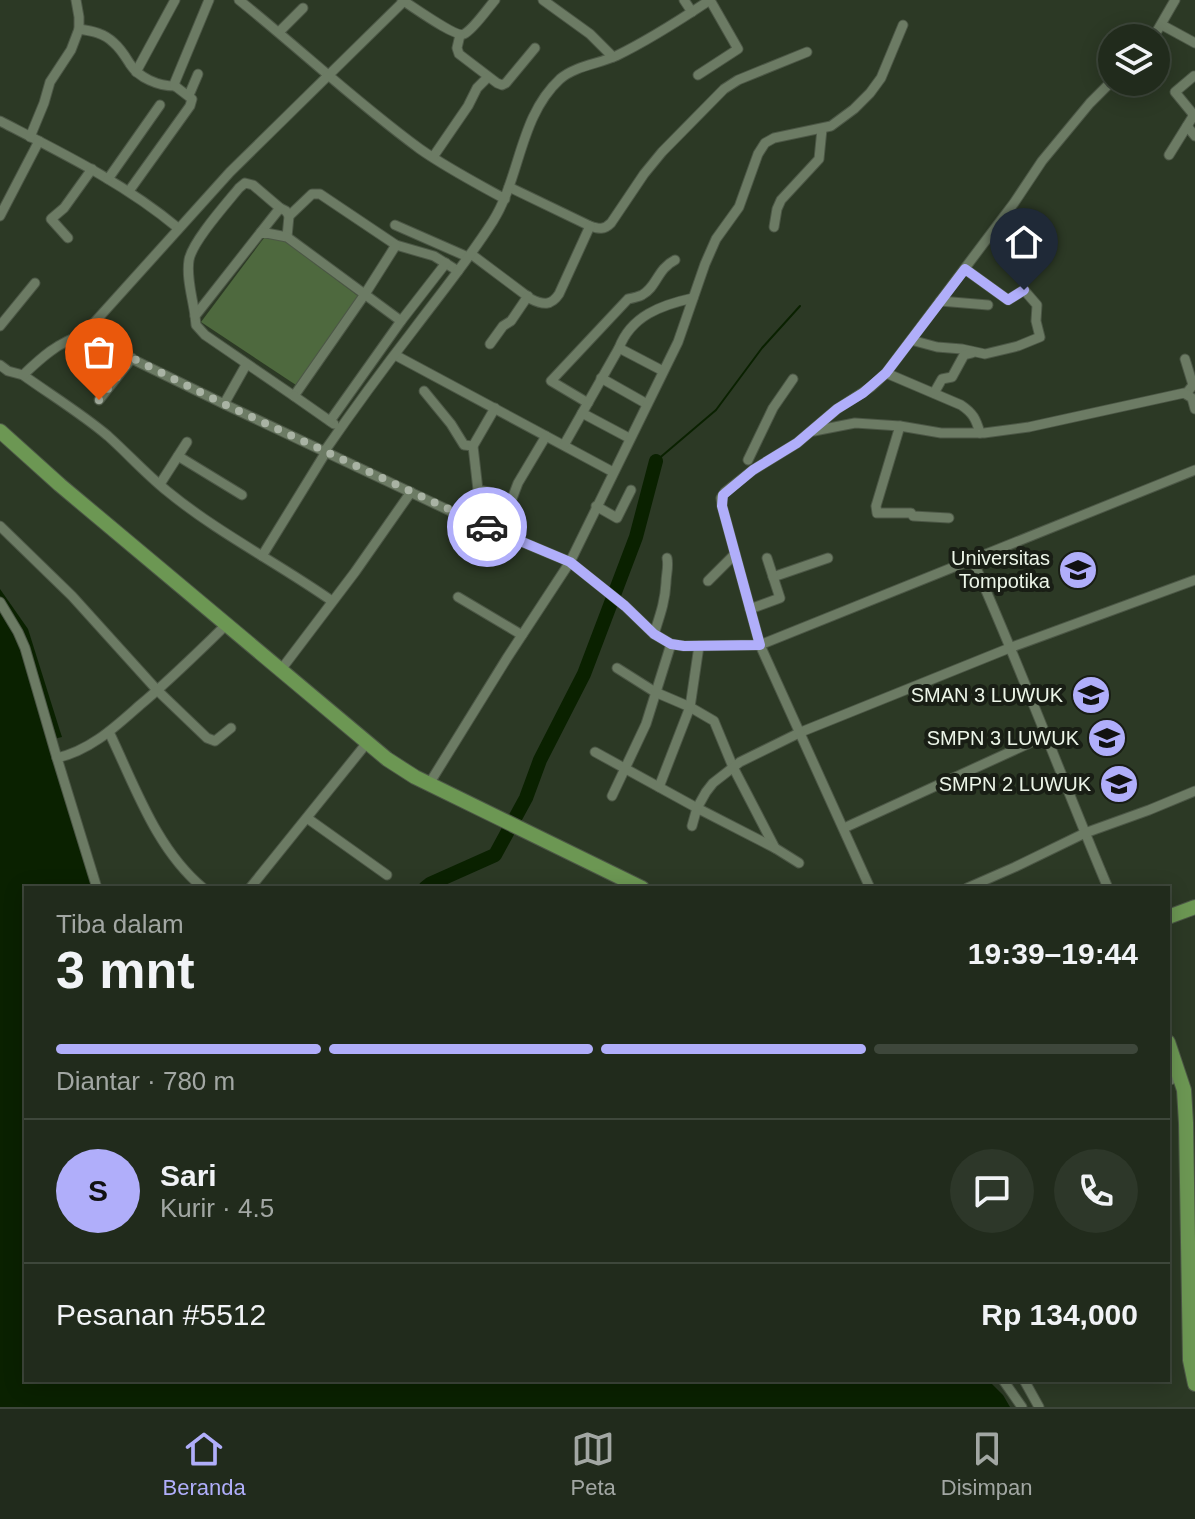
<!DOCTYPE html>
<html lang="id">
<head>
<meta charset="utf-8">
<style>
  :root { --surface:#212b1c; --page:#2d3729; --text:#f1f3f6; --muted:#a2a7a3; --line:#3e473b; --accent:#b0aefa }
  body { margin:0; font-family:Arial,sans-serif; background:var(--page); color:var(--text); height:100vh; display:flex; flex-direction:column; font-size:30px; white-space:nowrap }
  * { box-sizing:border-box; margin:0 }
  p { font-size:26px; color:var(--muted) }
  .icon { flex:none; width:44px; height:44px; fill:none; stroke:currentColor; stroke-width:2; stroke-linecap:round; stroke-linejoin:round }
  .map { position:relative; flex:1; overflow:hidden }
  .details { position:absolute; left:24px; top:886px; width:1146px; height:496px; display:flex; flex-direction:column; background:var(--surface); border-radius:0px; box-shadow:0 4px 20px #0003,0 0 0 2px var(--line) }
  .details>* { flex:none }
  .buttons { position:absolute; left:1098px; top:24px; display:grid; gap:16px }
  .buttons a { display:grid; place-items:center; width:72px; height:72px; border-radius:50%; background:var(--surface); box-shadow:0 4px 20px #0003,0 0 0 2px var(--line); font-size:40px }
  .pin { position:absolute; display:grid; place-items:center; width:68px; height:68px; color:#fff; margin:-82px -34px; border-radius:50% 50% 50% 0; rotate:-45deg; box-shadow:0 0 8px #0007 }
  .pin .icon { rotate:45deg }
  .courier { position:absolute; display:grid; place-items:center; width:80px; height:80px; margin:-40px; border:6px solid #b0aefa; border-radius:50%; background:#fff; color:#222; box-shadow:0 2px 10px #0007 }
  .overview em { font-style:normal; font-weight:700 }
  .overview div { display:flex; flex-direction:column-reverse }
  .overview { display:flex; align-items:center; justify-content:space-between; height:136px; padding:0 32px }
  h1 { font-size:52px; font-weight:700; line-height:60px }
  .bar { display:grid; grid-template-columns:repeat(4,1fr); gap:12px 8px; align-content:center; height:96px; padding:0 32px }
  .bar i { height:10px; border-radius:6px; background:var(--line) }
  .bar .selected { background:var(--accent) }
  .bar p { grid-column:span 4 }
  .line { display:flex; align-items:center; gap:20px; padding:0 32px; border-top:2px solid var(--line) }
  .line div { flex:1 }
  .round { display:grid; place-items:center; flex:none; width:84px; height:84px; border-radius:42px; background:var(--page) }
  .menu { display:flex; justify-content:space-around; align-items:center; height:112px; border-top:2px solid var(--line); background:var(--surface); font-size:22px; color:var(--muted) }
  .menu a { display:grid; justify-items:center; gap:4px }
  .menu .selected { color:var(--accent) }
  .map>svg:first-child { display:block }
  .green { fill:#4e693e }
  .water { fill:#0a2100 }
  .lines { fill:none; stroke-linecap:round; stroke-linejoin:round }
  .stream { stroke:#0a2100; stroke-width:2 }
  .river { stroke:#0a2100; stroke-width:14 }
  .minor-casing { stroke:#4c5746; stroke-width:11 }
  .highway-casing { stroke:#4c5746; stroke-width:16 }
  .minor { stroke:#6c7b64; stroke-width:9 }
  .highway { stroke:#6c9753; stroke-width:14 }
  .done { stroke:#a9b3a4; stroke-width:8; stroke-dasharray:0 14.4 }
  .route { stroke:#b0aefa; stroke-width:10 }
  .labels { text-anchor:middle; stroke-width:8; stroke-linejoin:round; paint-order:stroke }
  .poi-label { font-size:20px; fill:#ecf5e8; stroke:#191e15; text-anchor:end }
</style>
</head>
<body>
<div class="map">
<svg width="1195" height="1407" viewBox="0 0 1195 1407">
  <rect width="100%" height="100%" fill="#2c3925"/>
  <polygon class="green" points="270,230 358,296 296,385 201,322"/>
  <polygon class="water" points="0,589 28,629 60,731 62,737 49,740 93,888 26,888 26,1380 988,1380 1003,1395 1010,1407 0,1407"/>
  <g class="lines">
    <polyline class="stream" points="656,461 716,410 762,348 800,306"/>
    <polyline class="river" points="425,888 430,884 495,855 526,798 540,760 584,674 636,537 656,461"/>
    <g class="minor-casing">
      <g id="minor">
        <path d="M239,0C300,49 357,103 420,149C447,168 476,183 505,199"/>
        <path d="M402,0C412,6 456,38 464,34C473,30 488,8 495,0"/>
        <polyline points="543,0 590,34 613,57"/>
        <polyline points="684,0 692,12"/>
        <polyline points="1162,25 1195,43"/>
        <path d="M79,29C92,31 104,33 114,43C121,49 125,56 130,64C139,78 158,86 175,86"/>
        <polyline points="279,32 303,8"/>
        <polyline points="460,35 457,48 459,54 497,83 502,85 506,83 535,48"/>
        <polyline points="1153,38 1175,0"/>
        <polyline points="136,72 175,0"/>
        <polyline points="698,75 738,49 710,0"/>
        <polyline points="189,95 198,74"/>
        <path d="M0,121C62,153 124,183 178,228"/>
        <polyline points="1187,126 1195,136"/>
        <polyline points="30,137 44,103 50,82 71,50 79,29 79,17 76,0"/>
        <polyline points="1169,155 1192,118 1193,114 1175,92 1194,76 1195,77"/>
        <polyline points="433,157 468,106 477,88 488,77"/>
        <polyline points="108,179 160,105"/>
        <path d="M509,187L590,226C599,229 604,230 611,223L644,174L662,152L724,89L738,80L807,52"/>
        <polyline points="129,191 190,106 192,99 175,86 175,82 209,0"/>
        <polyline points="0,216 39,141"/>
        <polyline points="289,216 312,194 320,194 396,245 434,256 458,271"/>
        <polyline points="395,225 468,257"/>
        <polyline points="774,227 777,209 781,200 819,159 822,129"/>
        <polyline points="261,232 280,208 286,211 289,216 287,237"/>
        <polyline points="68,238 51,219 64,208 92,169"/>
        <polyline points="396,245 365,294 294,396 205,335 196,325 195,316 261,232 287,237 401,321 446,263"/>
        <path d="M471,254L531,299C543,305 551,306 559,294L590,226"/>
        <polyline points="940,301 988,305"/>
        <path d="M195,316C193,299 186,278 189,260C192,242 226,204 239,188L245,183L253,185L280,208"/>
        <polyline points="0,326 35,283"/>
        <polyline points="83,335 230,172 405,0"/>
        <polyline points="911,340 937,347 962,349 985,354 1018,346 1040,337 1036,321 1037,305 1024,290 1008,300 965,269"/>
        <polyline points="490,344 503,326 511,321 528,296"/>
        <polyline points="395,355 613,472"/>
        <polyline points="1185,359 1193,385 1186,394"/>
        <path d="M0,365L8,371L23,375C51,395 82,414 108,436C128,454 146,474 167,491C218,533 278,563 332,601"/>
        <path d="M663,371L619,348C631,316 661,305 693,298"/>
        <path d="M886,373L961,405C973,413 976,419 980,433"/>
        <path d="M23,375C41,358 58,342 83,335L224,404L465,518L570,562L625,606L654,634L671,644L684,646L760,645L1195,470"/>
        <polyline points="601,378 647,404"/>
        <polyline points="424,391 451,424 464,445 473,446"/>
        <polyline points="934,393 942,379 952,377 964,355 972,353"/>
        <polyline points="294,396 334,424"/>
        <polyline points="99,400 132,358"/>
        <path d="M588,403L551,381L628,299C633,298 638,297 642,295C657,287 657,269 675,260"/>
        <polyline points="224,404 246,365"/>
        <polyline points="582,413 629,438"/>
        <polyline points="330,421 401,321"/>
        <polyline points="900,426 876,506 877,513 911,513 913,516 949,518"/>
        <polyline points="814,431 855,423 900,426 941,433 984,433 1029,427 1184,393 1192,398 1195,409"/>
        <polyline points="564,445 619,348"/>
        <path d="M324,452C353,410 383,369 414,329C441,293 469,259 493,221C521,176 519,117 560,79C575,66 598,64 616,56C649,40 680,20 710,0"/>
        <polyline points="178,456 242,495"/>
        <polyline points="748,460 773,408 793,379"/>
        <polyline points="160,484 187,442"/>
        <polyline points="489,492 478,490 473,446 495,408"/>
        <polyline points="596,506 617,518 631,490"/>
        <polyline points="0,526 72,596 157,690 207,738 215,741 231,728"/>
        <polyline points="499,533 518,483 546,436"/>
        <polyline points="262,556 326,452"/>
        <path d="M973,561C1021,668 1062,779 1108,888"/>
        <polyline points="773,577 828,558"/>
        <polyline points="708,581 735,554"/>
        <polyline points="458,597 522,635"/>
        <polyline points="0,602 18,632 25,648 57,758"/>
        <polyline points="750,609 780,598 767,558"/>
        <path d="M654,634C660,615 665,602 666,583C666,574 669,567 667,558"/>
        <polyline points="617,668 655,692 690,707 714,721 733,767 775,848 799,863"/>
        <polyline points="280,671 355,572 411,492"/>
        <path d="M109,732C135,786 156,849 203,888"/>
        <polyline points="595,752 697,808 775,848"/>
        <polyline points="429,784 507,658 570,562 678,342 705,264 716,239 739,207 758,154 765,143 774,138 831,126 854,109 870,93 881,78 903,25"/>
        <polyline points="659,787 690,707 699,646"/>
        <polyline points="612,796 646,724 671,644"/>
        <polyline points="307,818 387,875"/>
        <polyline points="692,826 697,808 706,792 713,783 740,762 801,732 1012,647 1195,580"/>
        <polyline points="844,828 1045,736"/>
        <path d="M97,888L57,758C91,750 115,727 140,705C170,680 198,652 226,625"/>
        <polyline points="250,888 366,744"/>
        <polyline points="870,888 760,645 722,506 721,498 725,492 753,470 797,443 837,409 871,387 886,373 1014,203 1042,161 1090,103 1112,81"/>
        <polyline points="967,888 1015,867 1085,833 1149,810 1195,791"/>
        <polyline points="1168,1081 1180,1076"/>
        <polyline points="1003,1380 1022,1407"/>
        <polyline points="1024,1380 1039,1407"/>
      </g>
    </g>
    <g class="highway-casing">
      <g id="highway">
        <polyline points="0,431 60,485 387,759 415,777 642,888"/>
        <polyline points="1168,917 1195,907"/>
        <polyline points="1168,1042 1184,1090 1186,1123 1190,1360 1195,1384"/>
      </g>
    </g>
    <use href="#minor" class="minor"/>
    <use href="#highway" class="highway"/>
  </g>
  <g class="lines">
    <polyline class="done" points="99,400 132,358 224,404 487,527"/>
    <polyline class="route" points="487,527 570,562 625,606 654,634 671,644 684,646 760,645 722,506 723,495 753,470 797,443 837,409 863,393 886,373 965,269 1008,300 1024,290"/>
  </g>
  <defs>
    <g id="school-disc" transform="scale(2)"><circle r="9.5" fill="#b0aefa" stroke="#191e15"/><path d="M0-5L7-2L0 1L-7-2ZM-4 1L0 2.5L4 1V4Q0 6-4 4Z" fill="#111"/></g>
  </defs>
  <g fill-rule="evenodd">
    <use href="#school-disc" x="1078" y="570"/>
    <use href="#school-disc" x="1091" y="695"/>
    <use href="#school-disc" x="1107" y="738"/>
    <use href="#school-disc" x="1119" y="784"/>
  </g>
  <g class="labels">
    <g class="poi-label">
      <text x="1050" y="565">Universitas<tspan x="1050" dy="23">Tompotika</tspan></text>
      <text x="1063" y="702">SMAN 3 LUWUK</text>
      <text x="1079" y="745">SMPN 3 LUWUK</text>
      <text x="1091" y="791">SMPN 2 LUWUK</text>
    </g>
  </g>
</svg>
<div class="buttons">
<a><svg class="icon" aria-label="layers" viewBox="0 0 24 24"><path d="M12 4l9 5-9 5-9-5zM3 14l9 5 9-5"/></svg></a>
</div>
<div class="pin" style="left:99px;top:400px;background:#ea580c"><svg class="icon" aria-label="bag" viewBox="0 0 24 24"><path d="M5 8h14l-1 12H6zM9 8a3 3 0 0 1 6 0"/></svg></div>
<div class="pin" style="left:1024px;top:290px;background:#1f2937"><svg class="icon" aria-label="home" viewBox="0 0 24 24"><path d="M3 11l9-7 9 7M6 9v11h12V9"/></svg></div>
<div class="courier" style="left:487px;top:527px"><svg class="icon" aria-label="car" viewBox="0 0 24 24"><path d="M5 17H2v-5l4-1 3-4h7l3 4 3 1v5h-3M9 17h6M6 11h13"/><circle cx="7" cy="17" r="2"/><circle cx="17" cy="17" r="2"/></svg></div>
<section class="details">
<div class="overview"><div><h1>3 mnt</h1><p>Tiba dalam</p></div><em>19:39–19:44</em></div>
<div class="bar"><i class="selected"></i><i class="selected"></i><i class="selected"></i><i></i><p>Diantar · 780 m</p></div>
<div class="line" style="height:144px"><b class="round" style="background:var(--accent);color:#111">S</b><div><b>Sari</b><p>Kurir · 4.5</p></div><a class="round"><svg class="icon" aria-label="chat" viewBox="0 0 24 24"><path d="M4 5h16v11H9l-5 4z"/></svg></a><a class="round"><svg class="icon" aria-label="phone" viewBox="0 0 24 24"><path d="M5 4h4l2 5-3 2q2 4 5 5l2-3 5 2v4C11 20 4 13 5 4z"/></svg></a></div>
<div class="line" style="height:104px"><div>Pesanan #5512</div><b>Rp 134,000</b></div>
</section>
</div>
<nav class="menu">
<a class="selected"><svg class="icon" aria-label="home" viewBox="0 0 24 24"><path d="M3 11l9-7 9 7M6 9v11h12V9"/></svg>Beranda</a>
<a><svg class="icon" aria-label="map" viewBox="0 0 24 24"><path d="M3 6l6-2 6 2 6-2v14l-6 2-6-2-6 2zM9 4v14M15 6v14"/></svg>Peta</a>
<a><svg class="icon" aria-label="saved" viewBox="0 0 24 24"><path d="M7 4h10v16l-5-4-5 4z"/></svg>Disimpan</a>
</nav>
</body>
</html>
